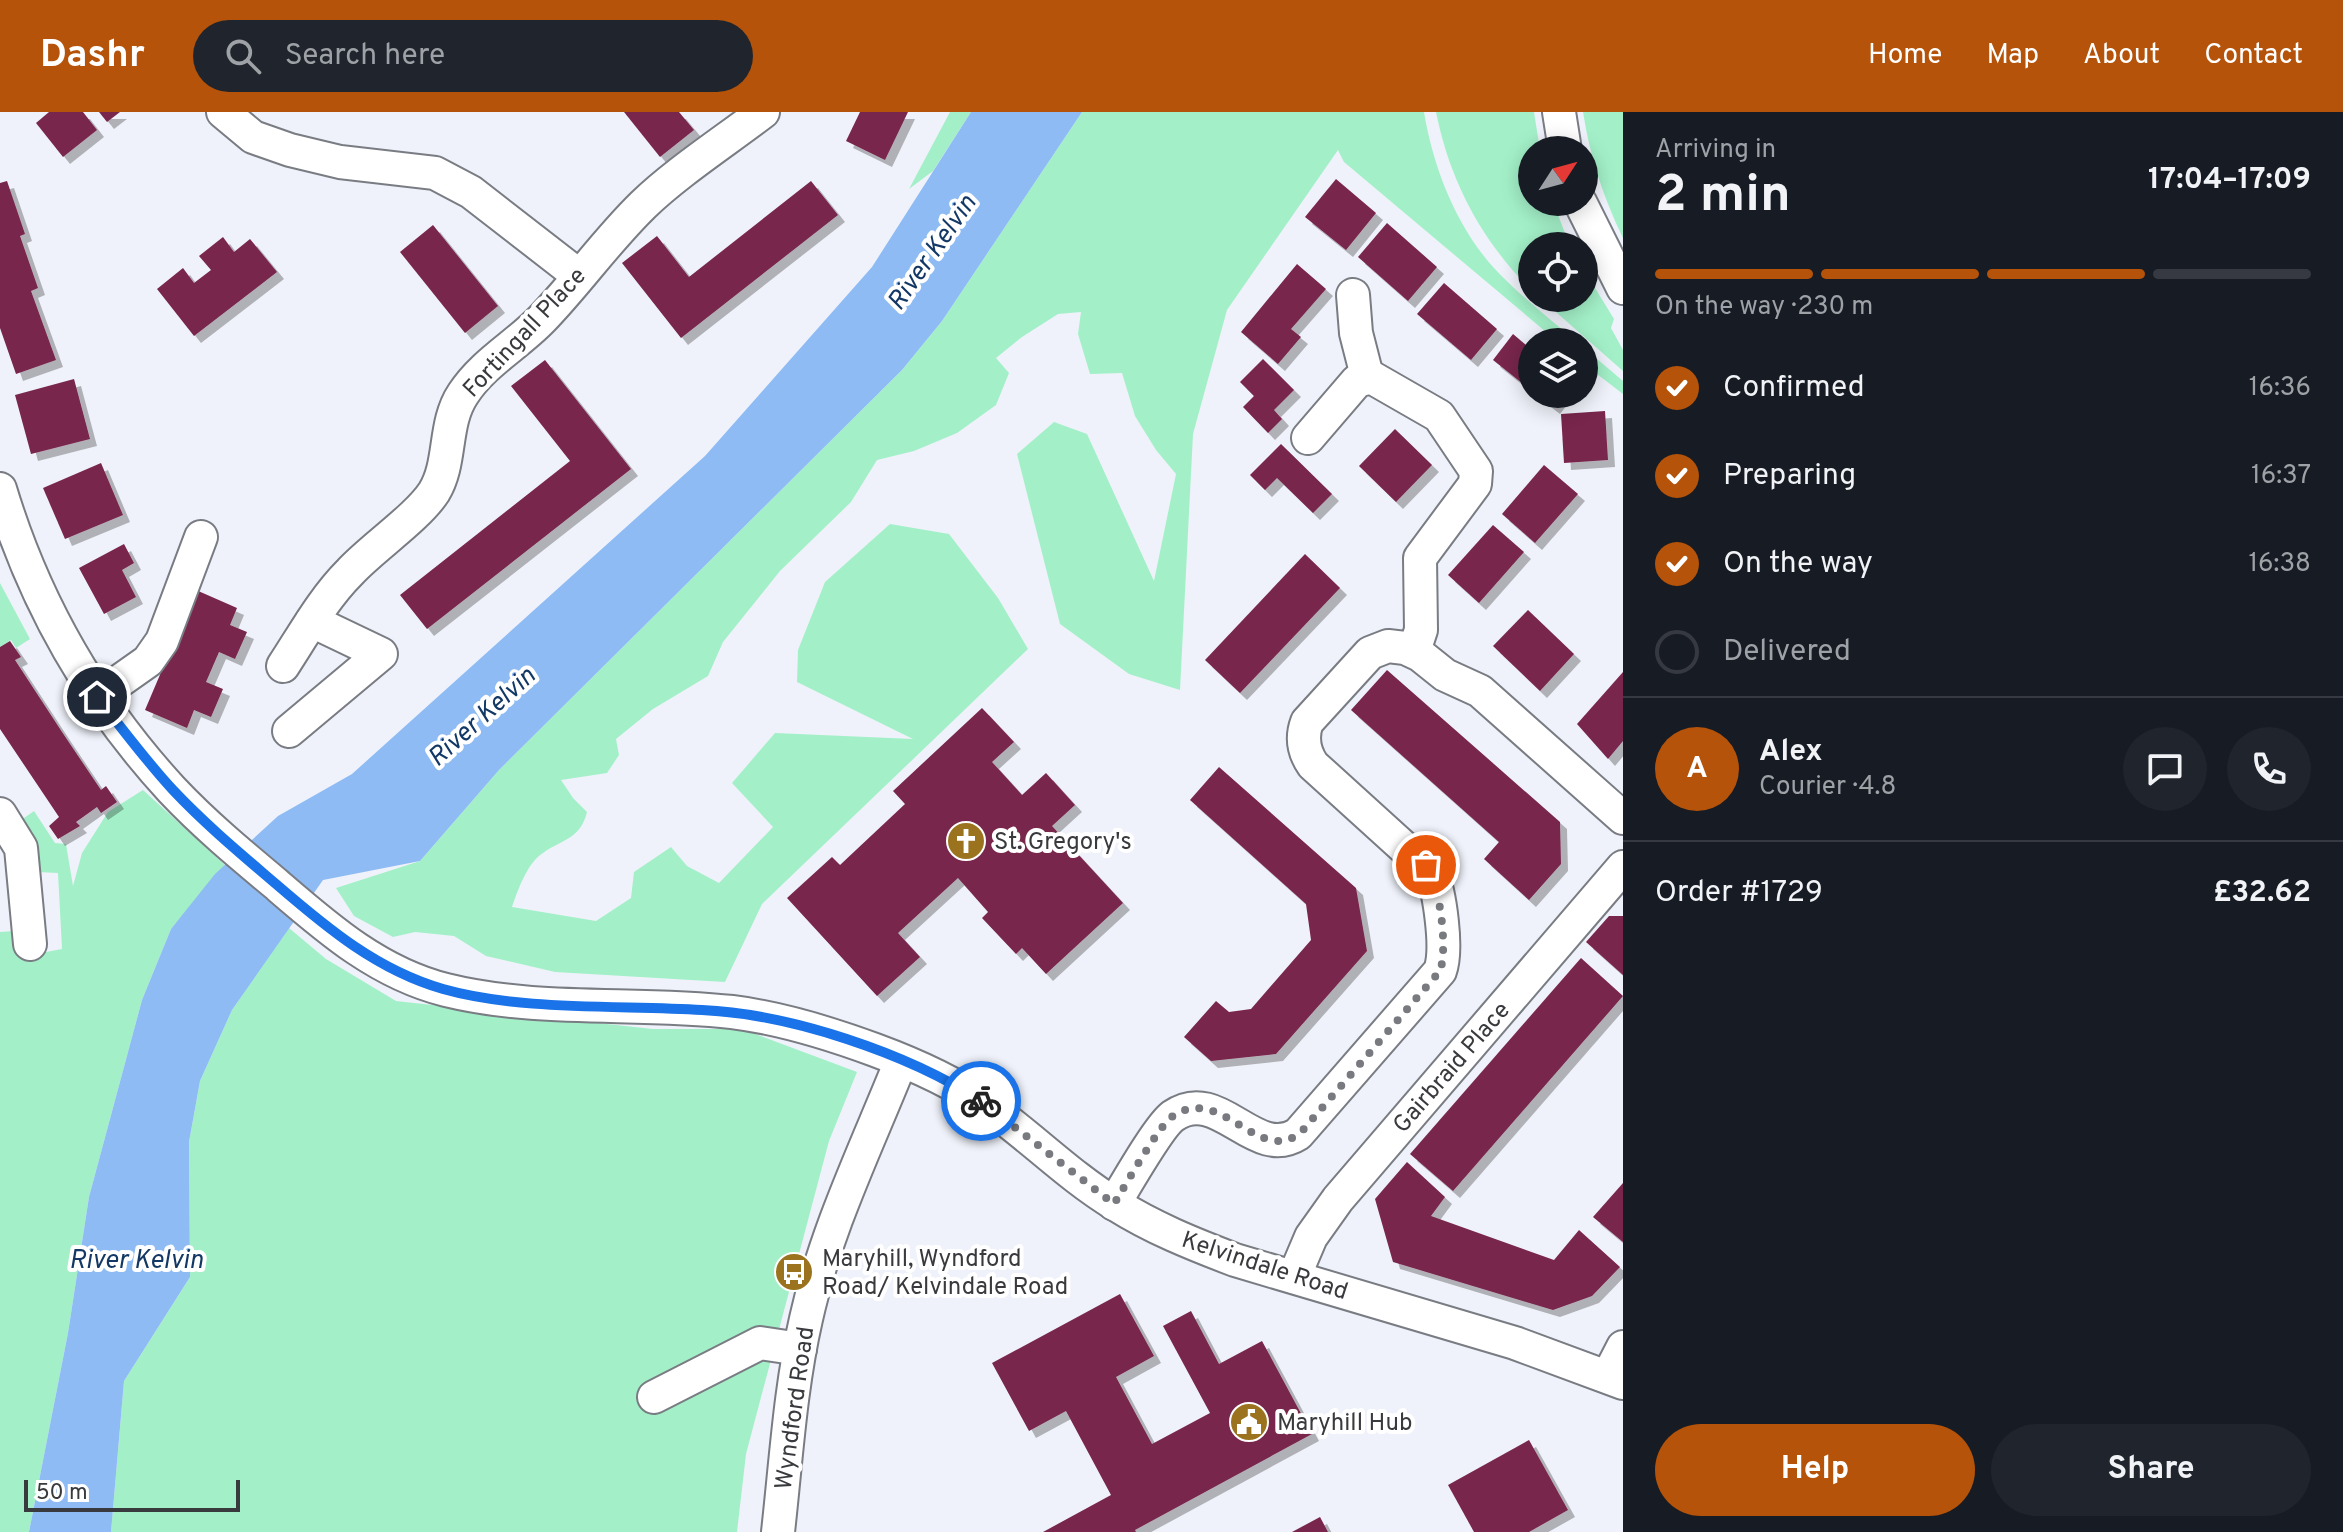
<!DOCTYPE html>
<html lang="en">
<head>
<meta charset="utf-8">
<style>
  :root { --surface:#171b24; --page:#20242c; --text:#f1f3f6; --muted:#9ea1a6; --line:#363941; --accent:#b45309 }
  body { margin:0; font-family:Overpass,sans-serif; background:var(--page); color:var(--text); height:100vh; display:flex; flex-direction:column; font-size:30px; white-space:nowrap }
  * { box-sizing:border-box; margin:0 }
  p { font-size:26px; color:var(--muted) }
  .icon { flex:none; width:44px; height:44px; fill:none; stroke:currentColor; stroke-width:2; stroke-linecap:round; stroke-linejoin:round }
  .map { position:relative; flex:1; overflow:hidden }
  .side { display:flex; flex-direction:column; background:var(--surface); width:720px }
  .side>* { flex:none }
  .needle { width:52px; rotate:54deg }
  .buttons { position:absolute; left:1518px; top:24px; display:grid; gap:16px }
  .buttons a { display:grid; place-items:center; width:80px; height:80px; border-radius:50%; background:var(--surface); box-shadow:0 4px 20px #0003; font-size:40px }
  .scale { position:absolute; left:24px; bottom:20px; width:216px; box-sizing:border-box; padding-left:8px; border:4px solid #393a3d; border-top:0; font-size:22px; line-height:28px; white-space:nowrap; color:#393a3d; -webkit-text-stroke:6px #fff; paint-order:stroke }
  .pin { position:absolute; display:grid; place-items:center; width:68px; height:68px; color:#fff; margin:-34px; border:4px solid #fff; border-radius:50%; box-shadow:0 2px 8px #0007 }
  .courier { position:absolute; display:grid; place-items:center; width:80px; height:80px; margin:-40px; border:6px solid #1a73e8; border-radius:50%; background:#fff; color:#222; box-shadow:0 2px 10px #0007 }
  .summary em { font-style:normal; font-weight:700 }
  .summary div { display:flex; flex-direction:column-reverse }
  .summary { display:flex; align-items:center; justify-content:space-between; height:136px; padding:0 32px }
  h1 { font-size:52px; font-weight:700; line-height:60px }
  .bar { display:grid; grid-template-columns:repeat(4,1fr); gap:12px 8px; align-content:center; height:96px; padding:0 32px }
  .bar i { height:10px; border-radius:6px; background:var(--line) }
  .bar .on { background:var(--accent) }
  .bar p { grid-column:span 4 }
  .line { display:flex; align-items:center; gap:20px; padding:0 32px; border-top:2px solid var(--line) }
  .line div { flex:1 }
  .round { display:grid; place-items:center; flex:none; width:84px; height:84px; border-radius:42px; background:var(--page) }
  ol { padding:0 32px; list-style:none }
  li { display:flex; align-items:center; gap:24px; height:88px }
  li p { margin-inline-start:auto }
  li .icon { padding:8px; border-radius:50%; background:var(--accent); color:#fff; stroke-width:4 }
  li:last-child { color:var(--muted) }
  li i { width:44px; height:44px; border:4px solid var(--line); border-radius:50% }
  .cta { display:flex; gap:16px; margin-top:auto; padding:16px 32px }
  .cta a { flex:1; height:92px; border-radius:48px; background:var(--accent); color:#fff; font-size:32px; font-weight:700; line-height:92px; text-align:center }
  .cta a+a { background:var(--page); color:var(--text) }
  header { display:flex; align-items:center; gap:48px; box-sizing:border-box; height:112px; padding:0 40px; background:var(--accent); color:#fff }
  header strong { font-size:38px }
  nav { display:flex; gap:44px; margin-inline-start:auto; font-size:28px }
  .search { width:560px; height:72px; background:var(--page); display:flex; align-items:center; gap:20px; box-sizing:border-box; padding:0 28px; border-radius:44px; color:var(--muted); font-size:30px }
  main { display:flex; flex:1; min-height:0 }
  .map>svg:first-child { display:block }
  .green { fill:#a3f0c8 }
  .water { fill:#8ebbf4 }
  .building { fill:#78264b; filter:url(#shadow) }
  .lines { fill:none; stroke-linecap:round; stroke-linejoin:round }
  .minor-casing { stroke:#797c83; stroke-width:36 }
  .minor { stroke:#fff; stroke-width:32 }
  .done { stroke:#797a7f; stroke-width:8; stroke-dasharray:0 14.4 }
  .route { stroke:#1a73e8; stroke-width:10 }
  .labels { text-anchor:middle; stroke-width:8; stroke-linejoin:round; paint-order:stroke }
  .street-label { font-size:24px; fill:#393a3d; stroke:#fff }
  .poi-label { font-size:24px; fill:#393a3d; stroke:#fff; text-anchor:start }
  .water-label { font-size:26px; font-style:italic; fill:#133865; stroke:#fff }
</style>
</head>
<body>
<header>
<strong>Dashr</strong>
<div class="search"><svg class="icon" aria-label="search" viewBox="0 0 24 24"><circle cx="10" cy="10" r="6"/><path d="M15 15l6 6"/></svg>Search here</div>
<nav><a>Home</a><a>Map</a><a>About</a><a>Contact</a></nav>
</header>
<main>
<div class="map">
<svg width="1623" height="1420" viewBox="0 0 1623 1420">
  <defs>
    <filter id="shadow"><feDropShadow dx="7" dy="7" stdDeviation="0" flood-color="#0004"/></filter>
  </defs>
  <rect width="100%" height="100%" fill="#eff2fa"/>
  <g class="green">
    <polygon points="950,0 971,0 933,59 909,77"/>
    <path d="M1082,0H1424C1433,55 1456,114 1494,156C1519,183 1549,206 1577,230H1558L1344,50L1338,38L1227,198L1193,322L1180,578L1129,562L1060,512L1017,342L1054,310L1087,322L1154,469L1176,362L1156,338L1135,304L1122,261L1090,262L1078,222L1081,200L1058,202L1022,225L996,246L1009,261L996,293L957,321L914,339L877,348L851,390L780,459L723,530L708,564L653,597L616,627L619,643L607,661L561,668L573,686L587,700C580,728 562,727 543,741C527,751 518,778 512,795L596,809L631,786L634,760L671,735L687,754L719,771L773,715L732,671L775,621L913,627L797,570L798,538L825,470L890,412L949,422L998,486L1028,537L762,792L725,870L555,860L486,844L454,824L415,820L393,825L354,804L336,776L420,749L499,658L902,258L942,209Z"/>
    <path d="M1436,0H1534L1540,38H1532V90H1553L1570,134H1532V179C1482,129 1450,70 1436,0Z"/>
    <path d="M1583,0H1623V126C1603,85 1590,45 1583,0Z"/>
    <polygon points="1584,158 1614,207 1611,216 1623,238 1623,259 1540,186 1584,186"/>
    <polygon points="1584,236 1623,269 1623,282 1584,252"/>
    <polygon points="0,471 30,527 16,536 11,528 0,535"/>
    <polygon points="143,678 225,753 171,817 142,888 89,1085 68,1221 29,1420 0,1420 0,820 15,819 19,845 62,837 58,761 37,760 17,711 34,699 55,731 66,732 73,774 82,741 108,700"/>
    <polygon points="289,816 326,847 396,889 653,917 742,917 857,960 829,1029 746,1342 737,1420 111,1420 124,1269 190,1165 189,1030 200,969 232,898"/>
  </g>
  <polygon class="water" points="971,0 1082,0 942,209 902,258 499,658 420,749 323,768 232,898 200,969 189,1030 190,1165 124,1269 111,1420 29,1420 68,1221 89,1085 142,888 171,817 215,762 278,704 352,662 705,344 872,155"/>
  <g class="building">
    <polygon points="49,0 83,0 97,18 63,45 36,11"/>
    <polygon points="99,0 120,0 107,10"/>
    <polygon points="624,0 679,0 694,18 660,45"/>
    <polygon points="860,0 908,0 885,48 846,29"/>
    <polygon points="1336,67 1376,101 1346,138 1305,105"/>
    <polygon points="7,69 25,122 20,124 38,176 31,179 56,248 16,262 0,216 0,71"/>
    <polygon points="811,69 838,103 681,226 622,151 657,124 689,165"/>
    <polygon points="1387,111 1437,155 1408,189 1358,145"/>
    <polygon points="433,113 498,194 465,221 400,140"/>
    <polygon points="223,125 234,140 250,127 277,160 194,224 157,177 183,156 194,171 211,158 199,144"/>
    <polygon points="1297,152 1326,177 1291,217 1301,225 1278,252 1241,220"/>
    <polygon points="1444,171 1497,217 1471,248 1417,202"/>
    <polygon points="1513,222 1532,238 1532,279 1493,248"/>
    <polygon points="1263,247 1294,278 1274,298 1282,307 1268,321 1243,295 1254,284 1240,270"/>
    <polygon points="545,248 631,357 427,517 400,483 570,349 511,274"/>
    <polygon points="74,267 90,327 31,342 15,283"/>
    <polygon points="1536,282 1563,282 1553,295"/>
    <polygon points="1605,299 1608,348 1564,351 1561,302"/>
    <polygon points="1395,317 1432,353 1396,390 1359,354"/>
    <polygon points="1281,332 1332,382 1313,401 1277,366 1265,378 1250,363"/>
    <polygon points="101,351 123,403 65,427 43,376"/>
    <polygon points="1544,353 1578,382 1535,431 1502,402"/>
    <polygon points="1493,413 1524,440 1479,491 1448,463"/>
    <polygon points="124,432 134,451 122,458 136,485 104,502 79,456"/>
    <polygon points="1305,442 1340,476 1240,581 1205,548"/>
    <polygon points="196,478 237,496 230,513 247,520 235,547 219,540 206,570 223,577 211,605 194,598 187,616 145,598"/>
    <polygon points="1528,498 1574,542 1540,579 1493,534"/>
    <polygon points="10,529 21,545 15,548 62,620 101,678 106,674 117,690 101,701 97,695 76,710 80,714 58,727 49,714 59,705 0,617 0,535"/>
    <polygon points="1387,558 1560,710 1561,752 1529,788 1484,747 1499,730 1351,598"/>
    <polygon points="1623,560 1623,629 1608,647 1577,612"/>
    <polygon points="982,596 1014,630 992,650 1022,683 1046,661 1075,693 1052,714 1123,791 1046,862 1022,836 1016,842 982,806 988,800 958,766 898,821 920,845 877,884 787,786 832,745 840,753 905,692 893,679"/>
    <polygon points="1219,655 1356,776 1367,839 1276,942 1211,949 1184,925 1216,889 1229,900 1251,897 1311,828 1306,792 1190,688"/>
    <polygon points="1609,804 1623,804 1623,863 1586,830"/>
    <polygon points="1581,846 1623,884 1453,1079 1410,1042"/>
    <polygon points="1407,1050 1445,1085 1431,1104 1554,1148 1579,1118 1620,1155 1592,1184 1553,1198 1393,1150 1375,1087"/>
    <polygon points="1623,1071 1623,1130 1593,1105"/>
    <polygon points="1120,1182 1154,1244 1116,1265 1152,1332 1210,1301 1163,1214 1191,1199 1219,1252 1262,1229 1312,1322 1135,1418 1136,1420 1043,1420 1111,1383 1066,1299 1029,1319 992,1251"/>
    <polygon points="1529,1328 1568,1398 1529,1420 1474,1420 1448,1373"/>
    <polygon points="1320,1405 1328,1420 1292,1420"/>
  </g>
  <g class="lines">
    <g class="minor-casing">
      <g id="minor">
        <polyline points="223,0 253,25 290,38 340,50 435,61 471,80 578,163"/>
        <polyline points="1559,0 1565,38"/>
        <polyline points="1580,90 1623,176"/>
        <polyline points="1353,183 1356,221 1367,264"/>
        <polyline points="1308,326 1357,269 1371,265 1439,304 1476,359 1475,372 1420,446 1421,518 1414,539"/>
        <path d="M0,377C34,490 92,591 172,678C204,712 240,742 276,772C327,816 378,861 446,878C539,901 637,889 732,900C780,906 829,921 875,938C913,952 952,969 986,993C1030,1024 1069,1064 1115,1092C1153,1116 1193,1132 1235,1148L1515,1231L1623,1271"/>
        <path d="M283,554C304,522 323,487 350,460C372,436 417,406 434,380C452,351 443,312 463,282C483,251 517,233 542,207C577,171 606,129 643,93C676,61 725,29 763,0"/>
        <polyline points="97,585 148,549 162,529 201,425"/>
        <polyline points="289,619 381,542 312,509"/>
        <polyline points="0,702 21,736 30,832"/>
        <path d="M1114,1092C1125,1074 1159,1014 1173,1004C1219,972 1254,1050 1298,1022L1440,859C1448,838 1440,780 1431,760L1313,653C1304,640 1301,626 1307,610L1370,541L1388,534L1405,536L1420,543L1445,563L1480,579L1623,706"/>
        <polyline points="1294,1165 1311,1125 1338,1087 1623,755"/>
        <polyline points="1608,1264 1623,1235"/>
        <polyline points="654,1285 760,1231 800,1237"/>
        <path d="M778,1420C786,1349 790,1277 806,1207C826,1117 867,1034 901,949"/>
      </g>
    </g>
    <use href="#minor" class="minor"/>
  </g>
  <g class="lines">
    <path class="done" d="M981,989L1114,1092C1125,1074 1159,1013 1173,1004C1222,970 1261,1059 1303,1018L1440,859C1448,837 1440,772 1426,753"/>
    <path class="route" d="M97,585C122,616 146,649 173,678C205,712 241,742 276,772C327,816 377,858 443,877C521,899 620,893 702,898C790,902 907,941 981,989"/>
  </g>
  <defs>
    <g id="church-disc" transform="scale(2)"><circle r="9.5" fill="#9b731f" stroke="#fff"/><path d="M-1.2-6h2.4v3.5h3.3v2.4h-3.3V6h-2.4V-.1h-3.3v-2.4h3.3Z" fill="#fff"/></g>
    <g id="bus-disc" transform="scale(2)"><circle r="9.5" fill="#9b731f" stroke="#fff"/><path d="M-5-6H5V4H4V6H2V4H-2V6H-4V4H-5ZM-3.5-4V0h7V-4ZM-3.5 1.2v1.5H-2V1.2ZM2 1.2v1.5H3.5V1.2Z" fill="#fff"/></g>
    <g id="civic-disc" transform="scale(2)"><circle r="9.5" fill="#9b731f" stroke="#fff"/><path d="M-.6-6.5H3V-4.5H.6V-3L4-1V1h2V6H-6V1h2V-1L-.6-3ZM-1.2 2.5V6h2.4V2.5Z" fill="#fff"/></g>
  </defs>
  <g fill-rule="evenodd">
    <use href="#church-disc" x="966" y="729"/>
    <use href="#bus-disc" x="794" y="1160"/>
    <use href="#civic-disc" x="1249" y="1310"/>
  </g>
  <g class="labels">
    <g class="street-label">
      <text transform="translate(524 220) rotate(-47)" y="8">Fortingall Place</text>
      <text transform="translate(1451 955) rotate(-49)" y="8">Gairbraid Place</text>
      <text transform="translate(1265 1153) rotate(18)" y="8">Kelvindale Road</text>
      <text transform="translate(794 1296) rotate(-82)" y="8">Wyndford Road</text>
    </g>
    <g class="poi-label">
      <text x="994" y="737">St. Gregory's</text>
      <text x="822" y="1154">Maryhill, Wyndford<tspan x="822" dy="28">Road/ Kelvindale Road</tspan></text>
      <text x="1277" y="1318">Maryhill Hub</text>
    </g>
    <g class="water-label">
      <text transform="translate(931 140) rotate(-55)" y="9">River Kelvin</text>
      <text transform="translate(481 604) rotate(-42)" y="9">River Kelvin</text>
      <text x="136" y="1156">River Kelvin</text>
    </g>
  </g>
</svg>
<div class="buttons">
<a><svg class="needle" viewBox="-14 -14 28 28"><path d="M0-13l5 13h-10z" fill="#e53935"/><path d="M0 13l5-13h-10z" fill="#9ea1a6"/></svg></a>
<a><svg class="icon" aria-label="locate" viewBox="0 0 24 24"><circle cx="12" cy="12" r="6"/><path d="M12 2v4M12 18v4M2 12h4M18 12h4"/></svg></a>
<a><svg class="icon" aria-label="layers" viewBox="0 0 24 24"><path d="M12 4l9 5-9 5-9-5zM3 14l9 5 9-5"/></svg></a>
</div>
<div class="scale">50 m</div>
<div class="pin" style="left:1426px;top:753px;background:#ea580c"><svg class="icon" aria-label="bag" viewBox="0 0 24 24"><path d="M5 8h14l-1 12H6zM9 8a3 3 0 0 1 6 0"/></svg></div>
<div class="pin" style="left:97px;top:585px;background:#1f2937"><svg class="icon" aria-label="home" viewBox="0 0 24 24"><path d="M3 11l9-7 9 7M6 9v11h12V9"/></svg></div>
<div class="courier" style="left:981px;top:989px"><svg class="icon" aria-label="bike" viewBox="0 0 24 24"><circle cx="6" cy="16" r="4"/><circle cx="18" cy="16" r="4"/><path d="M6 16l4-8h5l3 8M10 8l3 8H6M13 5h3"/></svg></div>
</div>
<section class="side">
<div class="summary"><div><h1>2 min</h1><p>Arriving in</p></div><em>17:04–17:09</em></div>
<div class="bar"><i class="on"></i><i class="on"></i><i class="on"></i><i></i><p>On the way · 230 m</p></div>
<ol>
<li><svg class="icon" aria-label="check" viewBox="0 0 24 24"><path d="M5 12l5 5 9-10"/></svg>Confirmed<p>16:36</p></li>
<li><svg class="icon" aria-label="check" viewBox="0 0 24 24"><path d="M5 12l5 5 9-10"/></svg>Preparing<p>16:37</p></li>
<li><svg class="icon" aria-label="check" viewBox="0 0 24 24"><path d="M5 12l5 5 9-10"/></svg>On the way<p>16:38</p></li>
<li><i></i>Delivered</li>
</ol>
<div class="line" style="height:144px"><b class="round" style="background:var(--accent);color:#fff">A</b><div><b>Alex</b><p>Courier · 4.8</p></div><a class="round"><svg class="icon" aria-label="chat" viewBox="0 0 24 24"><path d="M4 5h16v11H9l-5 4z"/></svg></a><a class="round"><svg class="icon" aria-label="phone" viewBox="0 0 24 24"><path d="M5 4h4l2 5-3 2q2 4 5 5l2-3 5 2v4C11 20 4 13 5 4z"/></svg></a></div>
<div class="line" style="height:104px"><div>Order #1729</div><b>£32.62</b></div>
<div class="cta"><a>Help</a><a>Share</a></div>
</section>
</main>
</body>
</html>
